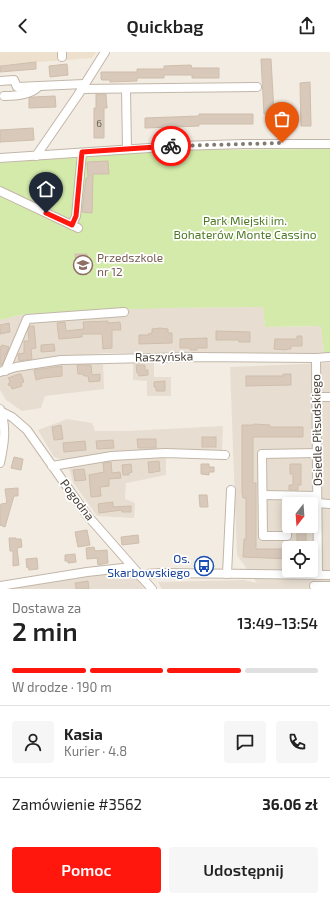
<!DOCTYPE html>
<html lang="pl">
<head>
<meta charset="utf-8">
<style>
  :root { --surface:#fff; --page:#f6f6f6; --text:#222; --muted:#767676; --line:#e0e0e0; --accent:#ff170e }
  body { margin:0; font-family:"Exo 2",sans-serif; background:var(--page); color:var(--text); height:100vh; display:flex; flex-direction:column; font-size:15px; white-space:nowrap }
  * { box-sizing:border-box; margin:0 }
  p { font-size:13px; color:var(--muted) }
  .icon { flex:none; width:22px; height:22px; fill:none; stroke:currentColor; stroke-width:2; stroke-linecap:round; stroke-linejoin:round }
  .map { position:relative; height:537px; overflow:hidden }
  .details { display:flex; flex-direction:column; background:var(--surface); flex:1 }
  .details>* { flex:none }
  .needle { width:26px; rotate:197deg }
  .buttons { position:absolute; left:282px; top:445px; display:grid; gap:8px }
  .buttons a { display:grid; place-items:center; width:36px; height:36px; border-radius:4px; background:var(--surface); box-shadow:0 2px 10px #0003; font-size:20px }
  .pin { position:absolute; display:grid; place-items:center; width:34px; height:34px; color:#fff; margin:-41px -17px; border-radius:50% 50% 50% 0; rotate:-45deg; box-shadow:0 0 4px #0007 }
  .pin .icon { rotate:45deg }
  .courier { position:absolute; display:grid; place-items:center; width:40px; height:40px; margin:-20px; border:3px solid #ff170e; border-radius:50%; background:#fff; color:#222; box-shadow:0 1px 5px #0007 }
  .summary em { font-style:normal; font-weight:600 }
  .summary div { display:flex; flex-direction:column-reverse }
  .summary { display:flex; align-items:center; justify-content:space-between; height:68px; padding:0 12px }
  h1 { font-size:26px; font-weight:600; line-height:30px }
  .bar { display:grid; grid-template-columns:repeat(4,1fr); gap:6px 4px; align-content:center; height:48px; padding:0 12px }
  .bar i { height:5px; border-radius:3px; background:var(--line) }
  .bar .on { background:var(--accent) }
  .bar p { grid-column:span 4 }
  .line { display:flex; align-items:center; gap:10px; padding:0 12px; border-top:1px solid var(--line) }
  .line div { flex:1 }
  .round { display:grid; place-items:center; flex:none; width:42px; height:42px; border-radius:4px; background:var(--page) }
  .action { display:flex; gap:8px; margin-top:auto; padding:8px 12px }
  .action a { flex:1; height:46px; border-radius:4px; background:var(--accent); color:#fff; font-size:16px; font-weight:600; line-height:46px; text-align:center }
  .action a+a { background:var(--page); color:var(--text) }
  header { display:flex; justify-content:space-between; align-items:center; height:52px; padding:0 12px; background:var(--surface); font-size:18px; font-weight:600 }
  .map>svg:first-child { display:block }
  .residential { fill:#e7ded1; fill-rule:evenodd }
  .education { fill:#ede0cc }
  .green { fill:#d4eaaa }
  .building { fill:#d8c9bb; stroke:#d0beab }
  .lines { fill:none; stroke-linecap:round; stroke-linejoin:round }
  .minor-casing { stroke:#c2b6a9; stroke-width:10 }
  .minor { stroke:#fff; stroke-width:8 }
  .done { stroke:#827a71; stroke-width:4; stroke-dasharray:0 7.2 }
  .route { stroke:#ff170e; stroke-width:5 }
  .labels { text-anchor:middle; stroke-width:3.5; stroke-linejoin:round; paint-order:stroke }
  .number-label { font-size:10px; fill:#6a5f55 }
  .park-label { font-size:12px; fill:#4e7924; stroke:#fff }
  .education-label { font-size:12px; fill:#785e54; stroke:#fff; text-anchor:start }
  .street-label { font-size:12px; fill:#453c33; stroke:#fff }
  .transit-label { font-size:12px; fill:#164399; stroke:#fff; text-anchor:end }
</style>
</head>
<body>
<header><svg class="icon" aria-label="back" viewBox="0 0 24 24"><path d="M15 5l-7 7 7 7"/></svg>Quickbag<svg class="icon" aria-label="share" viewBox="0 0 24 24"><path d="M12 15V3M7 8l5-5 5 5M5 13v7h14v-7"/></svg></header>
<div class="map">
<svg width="330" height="537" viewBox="0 0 330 537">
  <rect width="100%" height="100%" fill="#f3ece3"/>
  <g class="residential">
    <polygon points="263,255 265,275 322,274 324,302 105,301 75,304 13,313 29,262 133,256"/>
    <polygon points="25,262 6,313 0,316 0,268"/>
    <polygon points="103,309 104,337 45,344 41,356 22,359 6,348 0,338 0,323 13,319 45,312"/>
    <polygon points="133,310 154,310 154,325 171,325 171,344 147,344 147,329 133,328"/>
    <path d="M330,311V537H162L158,530L244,528L257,531L237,503L230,315ZM289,452H311V474H289ZM289,496H311V518H289Z"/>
    <polygon points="67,367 92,371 95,379 127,379 223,374 222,398 166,399 67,409 54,405 38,378"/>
    <polygon points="124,406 166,406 166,423 126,431 125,447 135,451 134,466 97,464 73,430 69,416 103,409"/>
    <polygon points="102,521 132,521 144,537 9,537"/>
  </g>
  <polygon class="education" points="0,0 96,0 92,6 0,13"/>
  <polygon class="green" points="330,97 330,302 324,302 321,274 265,275 263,255 166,256 105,258 25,262 0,268 0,111 169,98"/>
  <g class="building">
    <polygon points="261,7 271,7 274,61 264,62"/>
    <polygon points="36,10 36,17 0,20 0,14"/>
    <polygon points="67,12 68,23 50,25 49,14"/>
    <polygon points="191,13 192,16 219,16 219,26 192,26 192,23 164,23 164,26 137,26 137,29 110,30 110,28 102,28 101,27 101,20 137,20 137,17 164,17 164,14"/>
    <polygon points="310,30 311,74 301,74 300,31"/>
    <polygon points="96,42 106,42 107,56 104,56 104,86 94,86 94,56 96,56"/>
    <polygon points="55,44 56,55 29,56 29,46 33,45"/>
    <polygon points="199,62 253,62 253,72 199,72 199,74 145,76 145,66 199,64"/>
    <polygon points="33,76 34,88 0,90 0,78"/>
    <polygon points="108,109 109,122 93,122 92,161 82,160 86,126 88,126 87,110"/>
    <polygon points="75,202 87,202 87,208 89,208 89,218 87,218 87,222 77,222"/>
    <polygon points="108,269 108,271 120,270 121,278 112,278 112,296 103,297 102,282 82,282 82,285 59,287 57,271 65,270 66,279 84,277 83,270"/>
    <polygon points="9,271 10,280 0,282 0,273"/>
    <polygon points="30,274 34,274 36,296 31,297 32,307 19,309 18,302 24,301 24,289 29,289 28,278"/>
    <polygon points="160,276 168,277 168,281 172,281 172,291 139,292 139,283 148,283 148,282 152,281 152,277"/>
    <polygon points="216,279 250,280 250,290 239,290 239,288 216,288"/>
    <polygon points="297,284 302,284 302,294 291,294 291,297 287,297 287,298 274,297 275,287 297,287"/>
    <polygon points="207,286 207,296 197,296 197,298 190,298 190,296 180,296 180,287"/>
    <polygon points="54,292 55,299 41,300 41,293"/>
    <polygon points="2,293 9,295 6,303 4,303 5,306 2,313 0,313 0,295"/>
    <polygon points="77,313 91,313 92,323 100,322 100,329 89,330 88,324 84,324 83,322 78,322"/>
    <polygon points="136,313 145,313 145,318 148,318 148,323 139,324 138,321 137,321"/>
    <polygon points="62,314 62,324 43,326 36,328 34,318"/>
    <polygon points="19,322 21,322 24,330 21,331 22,334 12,337 11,334 8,333 10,329 8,326"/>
    <polygon points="283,322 291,322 291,333 246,334 246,324 283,324"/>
    <polygon points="165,329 165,339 156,339 156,335 154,335 154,330"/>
    <polygon points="254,372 270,373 270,375 303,375 303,385 253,385 253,431 256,431 256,497 289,497 289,507 243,505 244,487 246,487 246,446 243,446 242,440 242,373 254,373"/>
    <polygon points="61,373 63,387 54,388 52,375"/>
    <rect x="202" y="385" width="14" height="10"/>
    <polygon points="137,387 156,387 156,396 138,396"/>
    <polygon points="113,388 114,396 97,397 96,389"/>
    <polygon points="85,389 86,398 64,400 63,391"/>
    <polygon points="14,405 23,407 21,418 11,416"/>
    <polygon points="159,409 160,419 149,421 148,410"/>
    <polygon points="111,410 112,421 120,420 121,426 109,427 109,434 100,435 101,444 91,445 89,423 104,420 103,411"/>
    <polygon points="131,412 132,420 129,421 129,423 123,423 122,413"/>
    <polygon points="201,412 209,412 209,415 214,415 214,420 209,420 209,423 201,422"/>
    <polygon points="290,412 301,412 301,433 298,433 298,438 289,438 289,433 293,433 293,422 290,422"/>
    <polygon points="84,417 86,428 75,429 73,418"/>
    <polygon points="18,436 18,444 14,444 5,475 0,473 0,456 1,452 7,451 5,437"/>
    <polygon points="199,443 207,443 208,455 200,455"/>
    <polygon points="113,450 113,455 131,454 131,460 122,460 122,458 99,461 98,452"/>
    <rect x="297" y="474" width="9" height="22"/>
    <polygon points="87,478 90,493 78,495 75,480"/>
    <polygon points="138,483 139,491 122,493 121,485"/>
    <polygon points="9,486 16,486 16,487 21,487 22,495 17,496 19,513 13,514 13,499 10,499"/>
    <polygon points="94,495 95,499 107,498 108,511 98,513 97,506 87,507 86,496"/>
    <polygon points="75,502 76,510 68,511 68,509 65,509 65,503"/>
    <polygon points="37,506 38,517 29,518 28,515 27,516 26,507"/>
    <polygon points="88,529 89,537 76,537 75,531"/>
  </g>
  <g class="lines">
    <g class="minor-casing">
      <g id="minor">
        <polyline points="62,0 62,5"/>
        <polyline points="0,29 14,28 17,35 84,32"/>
        <polyline points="81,37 257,35"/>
        <polyline points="126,37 127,97"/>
        <path d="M4,44C15,44 29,43 37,36"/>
        <polyline points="36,104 78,43 105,0"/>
        <polyline points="0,106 179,94 244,92 330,92"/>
        <polyline points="0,139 78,176"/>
        <polyline points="72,173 76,164 82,101"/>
        <polyline points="316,306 318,523"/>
        <polyline points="5,319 27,267 124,260"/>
        <polyline points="0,320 16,315 61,308 196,305 316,306 330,305"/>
        <polyline points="316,345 330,345"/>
        <polyline points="2,360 12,365 27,378 87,463 152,537"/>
        <path d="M0,411C4,393 7,374 0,357"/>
        <polyline points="52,414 112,404 165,401 225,403"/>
        <polyline points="263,443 317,444"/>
        <polyline points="288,444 287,484 263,484 262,402 317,401"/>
        <polyline points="317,451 330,452"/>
        <polyline points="227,522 231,438"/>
        <polyline points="141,525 146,522 161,521 330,523"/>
        <polyline points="0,534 87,520 132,515"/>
        <polyline points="314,534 330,534"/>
      </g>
    </g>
    <use href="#minor" class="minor"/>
  </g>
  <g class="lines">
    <polyline class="done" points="171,94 282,91"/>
    <polyline class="route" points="46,161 72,173 76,164 82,100 171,94"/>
  </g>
  <defs>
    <g id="school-ring" transform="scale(1)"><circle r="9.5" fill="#fff" stroke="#8d6e63" stroke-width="1.5"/><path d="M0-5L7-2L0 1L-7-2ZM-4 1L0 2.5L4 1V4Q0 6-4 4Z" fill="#8d6e63"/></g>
    <g id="bus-ring" transform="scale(1)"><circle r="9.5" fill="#fff" stroke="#1a4fb4" stroke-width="1.5"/><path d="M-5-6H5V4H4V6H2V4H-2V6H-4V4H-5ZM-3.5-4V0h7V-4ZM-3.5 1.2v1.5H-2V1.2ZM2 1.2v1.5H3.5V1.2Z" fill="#1a4fb4"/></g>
  </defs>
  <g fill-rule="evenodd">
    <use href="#school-ring" x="83" y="213"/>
    <use href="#bus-ring" x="204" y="514"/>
  </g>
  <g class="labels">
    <g class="number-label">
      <text x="99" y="75">6</text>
    </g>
    <g class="park-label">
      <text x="245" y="173">Park Miejski im.<tspan x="245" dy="14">Bohaterów Monte Cassino</tspan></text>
    </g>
    <g class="education-label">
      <text x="97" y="210">Przedszkole<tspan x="97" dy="14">nr 12</tspan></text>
    </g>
    <g class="street-label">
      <text transform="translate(164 305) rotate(-1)" y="4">Raszyńska</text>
      <text transform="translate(317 378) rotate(-91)" y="4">Osiedle Piłsudskiego</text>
      <text transform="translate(77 448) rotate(53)" y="4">Pogodna</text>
    </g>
    <g class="transit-label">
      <text x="190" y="511">Os.<tspan x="190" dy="14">Skarbowskiego</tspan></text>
    </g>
  </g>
</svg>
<div class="buttons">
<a><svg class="needle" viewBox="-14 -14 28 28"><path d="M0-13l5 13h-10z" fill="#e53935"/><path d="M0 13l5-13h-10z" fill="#767676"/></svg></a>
<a><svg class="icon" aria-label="locate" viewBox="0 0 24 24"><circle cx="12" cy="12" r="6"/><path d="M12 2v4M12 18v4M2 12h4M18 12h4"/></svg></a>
</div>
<div class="pin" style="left:282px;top:91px;background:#ea580c"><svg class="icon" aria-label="bag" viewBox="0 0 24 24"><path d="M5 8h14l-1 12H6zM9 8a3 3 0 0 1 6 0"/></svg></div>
<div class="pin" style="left:46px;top:161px;background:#1f2937"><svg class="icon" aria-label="home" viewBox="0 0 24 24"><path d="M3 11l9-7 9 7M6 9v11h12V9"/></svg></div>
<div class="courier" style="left:171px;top:94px"><svg class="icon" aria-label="bike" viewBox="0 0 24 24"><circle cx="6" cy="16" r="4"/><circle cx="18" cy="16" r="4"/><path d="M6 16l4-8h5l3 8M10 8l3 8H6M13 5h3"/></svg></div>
</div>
<section class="details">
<div class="summary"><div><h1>2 min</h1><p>Dostawa za</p></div><em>13:49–13:54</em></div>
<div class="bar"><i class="on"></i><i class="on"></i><i class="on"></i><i></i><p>W drodze · 190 m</p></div>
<div class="line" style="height:72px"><a class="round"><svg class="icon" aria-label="person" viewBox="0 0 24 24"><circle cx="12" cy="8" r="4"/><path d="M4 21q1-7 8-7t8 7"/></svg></a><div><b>Kasia</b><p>Kurier · 4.8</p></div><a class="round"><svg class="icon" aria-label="chat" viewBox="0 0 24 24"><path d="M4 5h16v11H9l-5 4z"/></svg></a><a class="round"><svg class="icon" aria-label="phone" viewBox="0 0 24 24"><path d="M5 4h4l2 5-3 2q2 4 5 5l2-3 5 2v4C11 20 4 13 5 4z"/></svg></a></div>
<div class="line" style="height:52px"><div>Zamówienie #3562</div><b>36.06 zł</b></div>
<div class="action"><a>Pomoc</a><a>Udostępnij</a></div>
</section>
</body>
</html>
